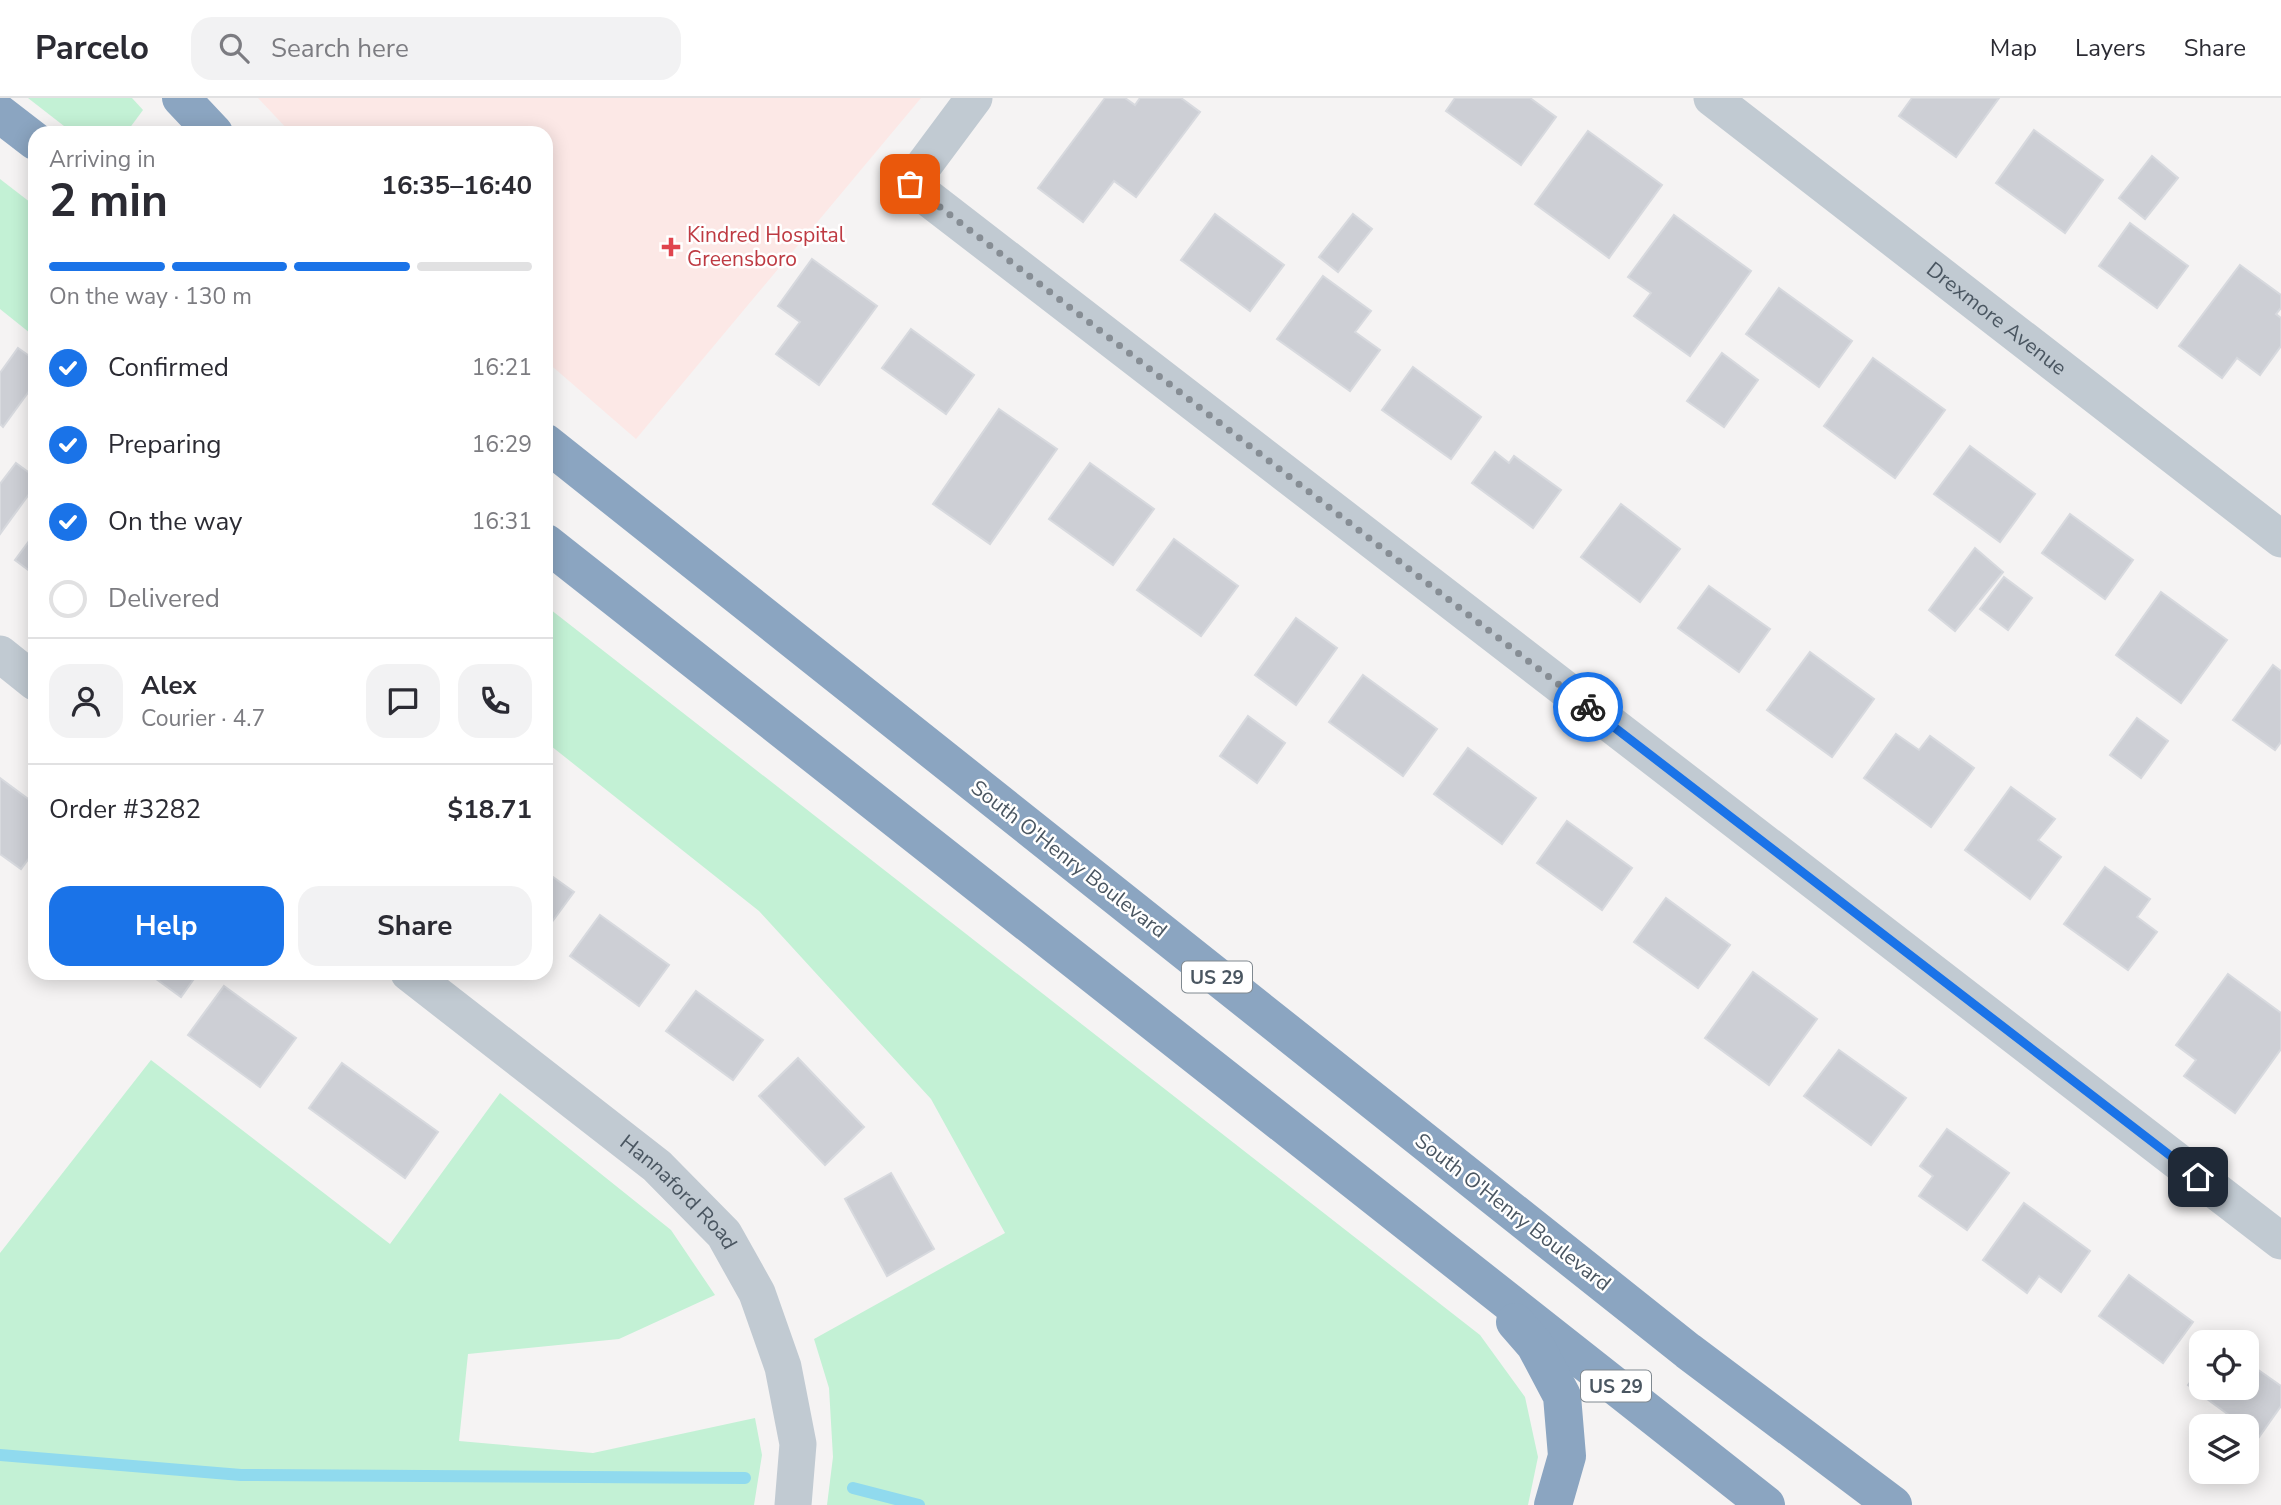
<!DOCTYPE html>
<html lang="en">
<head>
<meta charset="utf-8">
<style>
  :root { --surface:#fff; --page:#f2f2f3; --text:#2b2b33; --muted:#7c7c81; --line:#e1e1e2; --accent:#1a73e8 }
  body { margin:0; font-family:"Nunito Sans",sans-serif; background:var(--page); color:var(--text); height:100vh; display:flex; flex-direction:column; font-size:26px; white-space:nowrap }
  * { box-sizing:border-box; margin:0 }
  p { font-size:23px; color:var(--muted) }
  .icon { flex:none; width:38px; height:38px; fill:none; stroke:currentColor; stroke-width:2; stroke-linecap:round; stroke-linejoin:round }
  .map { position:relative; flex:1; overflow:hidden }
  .details { position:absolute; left:28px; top:28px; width:525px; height:854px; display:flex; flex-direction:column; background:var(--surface); border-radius:21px; box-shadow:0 4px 18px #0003 }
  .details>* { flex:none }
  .buttons { position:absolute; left:2189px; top:1232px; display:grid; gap:14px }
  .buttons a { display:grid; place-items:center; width:70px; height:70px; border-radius:14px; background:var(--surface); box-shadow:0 4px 18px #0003; font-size:35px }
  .pin { position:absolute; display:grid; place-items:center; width:60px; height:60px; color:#fff; margin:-30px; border-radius:14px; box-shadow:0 4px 10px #0006 }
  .courier { position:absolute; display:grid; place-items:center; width:70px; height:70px; margin:-35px; border:5px solid #1a73e8; border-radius:50%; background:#fff; color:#222; box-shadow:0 2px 9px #0007 }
  .headline em { font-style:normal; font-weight:700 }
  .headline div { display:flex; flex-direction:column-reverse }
  .headline { display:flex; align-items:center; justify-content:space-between; height:119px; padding:0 21px }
  h1 { font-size:46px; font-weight:700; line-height:52px }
  .bar { display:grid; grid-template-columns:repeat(4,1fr); gap:10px 7px; align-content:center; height:84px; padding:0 21px }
  .bar i { height:9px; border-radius:5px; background:var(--line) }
  .bar .selected { background:var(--accent) }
  .bar p { grid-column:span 4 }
  .line { display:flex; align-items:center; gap:18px; padding:0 21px; border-top:2px solid var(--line) }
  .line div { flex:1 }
  .round { display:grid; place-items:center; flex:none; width:74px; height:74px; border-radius:21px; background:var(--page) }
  ol { padding:0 21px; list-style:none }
  li { display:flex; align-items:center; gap:21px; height:77px }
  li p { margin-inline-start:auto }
  li .icon { padding:7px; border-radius:50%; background:var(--accent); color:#fff; stroke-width:4 }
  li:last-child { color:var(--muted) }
  li i { width:38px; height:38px; border:4px solid var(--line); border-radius:50% }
  .primary-button { display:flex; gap:14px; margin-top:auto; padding:14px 21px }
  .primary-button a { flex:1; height:80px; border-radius:21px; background:var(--accent); color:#fff; font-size:28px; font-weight:700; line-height:80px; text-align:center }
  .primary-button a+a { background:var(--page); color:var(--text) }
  header { display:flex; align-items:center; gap:42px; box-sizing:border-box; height:98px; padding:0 35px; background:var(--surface); border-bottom:2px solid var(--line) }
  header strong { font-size:33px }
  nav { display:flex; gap:38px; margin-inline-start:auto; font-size:24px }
  .search { width:490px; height:63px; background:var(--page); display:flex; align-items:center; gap:18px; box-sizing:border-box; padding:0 24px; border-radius:21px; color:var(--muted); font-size:26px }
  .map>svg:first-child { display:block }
  .medical { fill:#fce8e6 }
  .green { fill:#c3f1d5 }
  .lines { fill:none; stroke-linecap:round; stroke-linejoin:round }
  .stream { stroke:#90daee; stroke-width:12 }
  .building { fill:#cdcfd5; stroke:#d7d9de; stroke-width:2 }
  .street { stroke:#c1cad2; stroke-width:37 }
  .highway { stroke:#8ba5c1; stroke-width:38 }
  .done { stroke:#868d94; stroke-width:7; stroke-dasharray:0 12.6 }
  .route { stroke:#1a73e8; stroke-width:9 }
  .health-dot { fill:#e0444e; stroke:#fff; stroke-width:2.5 }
  .labels { text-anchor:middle; stroke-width:5; stroke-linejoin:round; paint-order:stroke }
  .shield { fill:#fff; stroke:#808990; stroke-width:2 }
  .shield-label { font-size:19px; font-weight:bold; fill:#4a5661 }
  .health-label { font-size:21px; fill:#be3a42; stroke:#fff; text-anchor:start }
  .street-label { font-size:21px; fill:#4a5661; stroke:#fff }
</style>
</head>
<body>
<header>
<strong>Parcelo</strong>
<div class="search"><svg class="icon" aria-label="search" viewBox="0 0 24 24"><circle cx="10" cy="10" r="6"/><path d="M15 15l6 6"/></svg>Search here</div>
<nav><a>Map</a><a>Layers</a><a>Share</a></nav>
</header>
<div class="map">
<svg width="2281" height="1407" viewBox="0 0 2281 1407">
  <rect width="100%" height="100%" fill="#f5f3f3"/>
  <polygon class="medical" points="258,0 921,0 636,341 546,263 546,35 291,35"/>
  <g class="green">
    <polygon points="28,0 132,0 143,12 126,35 73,35"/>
    <polygon points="0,81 35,108 35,239 0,211"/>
    <polygon points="546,508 1480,1237 1525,1299 1538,1359 1528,1407 827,1407 833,1359 829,1290 814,1241 1005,1135 931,1001 759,813 546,644"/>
    <polygon points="151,962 390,1146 500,995 671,1132 715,1197 619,1241 468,1256 459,1343 593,1355 755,1320 762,1357 754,1407 0,1407 0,1155"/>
  </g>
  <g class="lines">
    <g class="stream">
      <polyline points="0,1357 241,1377 745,1380"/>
      <polyline points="853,1390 919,1407"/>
    </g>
  </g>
  <g class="building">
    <polygon points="1105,0 1125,0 1135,7 1140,0 1181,0 1200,14 1136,99 1114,83 1083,124 1038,90"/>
    <polygon points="1455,0 1530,0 1556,19 1521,67 1446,13"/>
    <polygon points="1912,0 1999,0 1956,59 1899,18"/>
    <polygon points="2034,32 2103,82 2065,135 1996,85"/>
    <polygon points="1588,33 1662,87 1609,160 1535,106"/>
    <polygon points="2152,58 2178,80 2145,121 2119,100"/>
    <polygon points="1215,116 1284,167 1250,213 1181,162"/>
    <polygon points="1353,116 1372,131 1338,174 1319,159"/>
    <polygon points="1674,117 1751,173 1690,258 1634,218 1651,195 1628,179"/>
    <polygon points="2130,125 2188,168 2157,210 2099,168"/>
    <polygon points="812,161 877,208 819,287 776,256 800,224 778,208"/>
    <polygon points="2240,167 2281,197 2281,210 2276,216 2281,220 2281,248 2260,277 2237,260 2222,280 2179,248"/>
    <polygon points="1323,178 1371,213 1355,234 1380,252 1350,293 1277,241"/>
    <polygon points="1779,190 1852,243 1819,289 1746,236"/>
    <polygon points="911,231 974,277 946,316 882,270"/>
    <polygon points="18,250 35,262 35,285 3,329 0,326 0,275"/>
    <polygon points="1722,255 1758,282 1724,329 1687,303"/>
    <polygon points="1873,260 1945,312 1895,380 1824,328"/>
    <polygon points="1413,269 1481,319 1451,361 1382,312"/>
    <polygon points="999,311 1057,351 990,446 933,406"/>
    <polygon points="1970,348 2035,396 2000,444 1934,396"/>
    <polygon points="1495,354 1509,365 1514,358 1561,392 1533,430 1472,385"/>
    <polygon points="16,365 35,379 35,388 0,436 0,386"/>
    <polygon points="1090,365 1154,411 1113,467 1049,421"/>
    <polygon points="1621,406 1680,451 1640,504 1581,459"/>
    <polygon points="2070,416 2133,462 2105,501 2042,455"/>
    <polygon points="35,435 35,477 15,462"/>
    <polygon points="1174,441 1238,488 1201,538 1137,492"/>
    <polygon points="1975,450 2003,474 1955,533 1929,512"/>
    <polygon points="2004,479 2032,500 2008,532 1980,511"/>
    <polygon points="1709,488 1770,531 1739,574 1678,530"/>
    <polygon points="2161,494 2227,542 2181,605 2116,557"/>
    <polygon points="1296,520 1337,550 1296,607 1255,577"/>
    <polygon points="1810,554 1874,601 1832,659 1767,612"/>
    <polygon points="2273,567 2281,573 2281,644 2275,652 2233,622"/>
    <polygon points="1363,577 1437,631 1403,678 1329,624"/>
    <polygon points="1248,618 1285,645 1257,685 1220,658"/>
    <polygon points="2137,620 2168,643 2141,680 2110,657"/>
    <polygon points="1896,636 1919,652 1930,638 1974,670 1931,729 1864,680"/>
    <polygon points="1468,650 1536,700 1502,746 1434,696"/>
    <polygon points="0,680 35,706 35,752 21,771 0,756"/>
    <polygon points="2011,689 2055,721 2038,742 2061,759 2030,801 1965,752"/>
    <polygon points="1567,723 1632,770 1602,812 1537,765"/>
    <polygon points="2105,769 2150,801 2137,819 2157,834 2128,872 2064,826"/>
    <polygon points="546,774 574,794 546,832"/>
    <polygon points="1666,800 1730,847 1698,890 1634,844"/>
    <polygon points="600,817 669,867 639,908 570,858"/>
    <polygon points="1753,874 1817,921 1769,987 1705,940"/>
    <polygon points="148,875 198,875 181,899"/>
    <polygon points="2228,876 2281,915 2281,951 2235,1015 2184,978 2196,962 2176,947"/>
    <polygon points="224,888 296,940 260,989 188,937"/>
    <polygon points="696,893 763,942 733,982 666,933"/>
    <polygon points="1839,952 1906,1000 1871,1047 1804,998"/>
    <polygon points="798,960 864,1029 825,1067 759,998"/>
    <polygon points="342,965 438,1034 405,1080 309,1010"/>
    <polygon points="1947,1031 2009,1075 1967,1132 1919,1098 1933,1078 1920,1068"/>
    <polygon points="891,1075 934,1151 887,1178 845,1101"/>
    <polygon points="2024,1105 2090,1153 2061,1194 2039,1178 2027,1195 1983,1162"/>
    <polygon points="2129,1177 2193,1224 2163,1265 2099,1218"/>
    <polygon points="2247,1264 2281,1288 2281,1308 2259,1339 2188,1287 2202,1268 2202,1290 2247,1290"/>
  </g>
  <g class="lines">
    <g class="street">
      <polyline points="974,0 910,86 2281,1143"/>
      <path id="s1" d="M1712,0L2281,441"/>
      <polyline points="0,556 35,584"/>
      <path id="s2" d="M409,875L657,1068L724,1136L757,1195L783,1269L798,1346L793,1407"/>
    </g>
    <g class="highway">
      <polyline points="181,0 214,35"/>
      <polyline points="0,16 35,43"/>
      <polyline points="546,345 1688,1253 1893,1407"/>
      <polyline points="546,445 1766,1407"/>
      <polyline points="1515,1224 1535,1247 1562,1298 1567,1358 1553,1407"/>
    </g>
  </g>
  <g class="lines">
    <polyline class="done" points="910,86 1588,609"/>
    <polyline class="route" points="1588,609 2198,1079"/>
  </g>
  <path class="health-dot" d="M667.5 138.5h7v7h7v7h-7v7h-7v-7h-7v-7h7z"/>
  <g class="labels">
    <g class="shield">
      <rect x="1182" y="863.5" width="70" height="31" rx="5"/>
      <rect x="1581" y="1272.5" width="70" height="31" rx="5"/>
    </g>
    <g class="shield-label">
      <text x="1217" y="886">US 29</text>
      <text x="1616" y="1295">US 29</text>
    </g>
    <g class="health-label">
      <text x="687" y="144">Kindred Hospital<tspan x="687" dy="24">Greensboro</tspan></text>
    </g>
    <g class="street-label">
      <text dy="7" stroke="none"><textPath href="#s1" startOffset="360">Drexmore Avenue</textPath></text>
      <text transform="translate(1069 761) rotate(38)" y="7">South O'Henry Boulevard</text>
      <text dy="7" stroke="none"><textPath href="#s2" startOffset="348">Hannaford Road</textPath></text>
      <text transform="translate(1513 1114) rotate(38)" y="7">South O'Henry Boulevard</text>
    </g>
  </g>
</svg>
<div class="buttons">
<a><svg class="icon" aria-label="locate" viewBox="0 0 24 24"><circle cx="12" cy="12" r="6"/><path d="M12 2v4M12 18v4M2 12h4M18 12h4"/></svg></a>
<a><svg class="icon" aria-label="layers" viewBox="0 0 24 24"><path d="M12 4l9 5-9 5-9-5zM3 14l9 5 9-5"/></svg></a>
</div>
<div class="pin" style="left:910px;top:86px;background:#ea580c"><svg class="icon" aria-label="bag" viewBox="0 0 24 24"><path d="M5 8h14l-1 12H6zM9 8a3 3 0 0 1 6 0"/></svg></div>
<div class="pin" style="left:2198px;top:1079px;background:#1f2937"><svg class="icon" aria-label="home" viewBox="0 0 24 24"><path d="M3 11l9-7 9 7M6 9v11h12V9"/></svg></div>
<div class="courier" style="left:1588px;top:609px"><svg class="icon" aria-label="bike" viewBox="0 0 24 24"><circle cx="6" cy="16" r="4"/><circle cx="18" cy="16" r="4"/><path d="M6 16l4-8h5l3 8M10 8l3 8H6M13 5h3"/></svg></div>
<section class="details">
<div class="headline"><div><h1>2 min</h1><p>Arriving in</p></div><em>16:35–16:40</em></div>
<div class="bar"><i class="selected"></i><i class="selected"></i><i class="selected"></i><i></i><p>On the way · 130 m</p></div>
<ol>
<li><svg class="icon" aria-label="check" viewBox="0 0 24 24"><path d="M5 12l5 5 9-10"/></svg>Confirmed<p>16:21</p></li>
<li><svg class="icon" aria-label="check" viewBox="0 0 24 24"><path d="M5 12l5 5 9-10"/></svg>Preparing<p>16:29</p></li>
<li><svg class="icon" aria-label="check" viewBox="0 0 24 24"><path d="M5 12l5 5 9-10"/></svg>On the way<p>16:31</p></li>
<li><i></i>Delivered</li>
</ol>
<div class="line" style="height:126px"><a class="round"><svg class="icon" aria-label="person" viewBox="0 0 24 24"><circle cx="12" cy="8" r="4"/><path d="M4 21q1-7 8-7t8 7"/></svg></a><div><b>Alex</b><p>Courier · 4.7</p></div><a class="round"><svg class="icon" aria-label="chat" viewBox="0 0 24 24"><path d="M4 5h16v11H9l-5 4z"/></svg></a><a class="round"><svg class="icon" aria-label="phone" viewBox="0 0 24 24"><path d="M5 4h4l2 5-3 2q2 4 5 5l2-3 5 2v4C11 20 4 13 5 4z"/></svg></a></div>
<div class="line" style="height:91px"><div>Order #3282</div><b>$18.71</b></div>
<div class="primary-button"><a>Help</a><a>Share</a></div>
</section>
</div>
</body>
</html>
